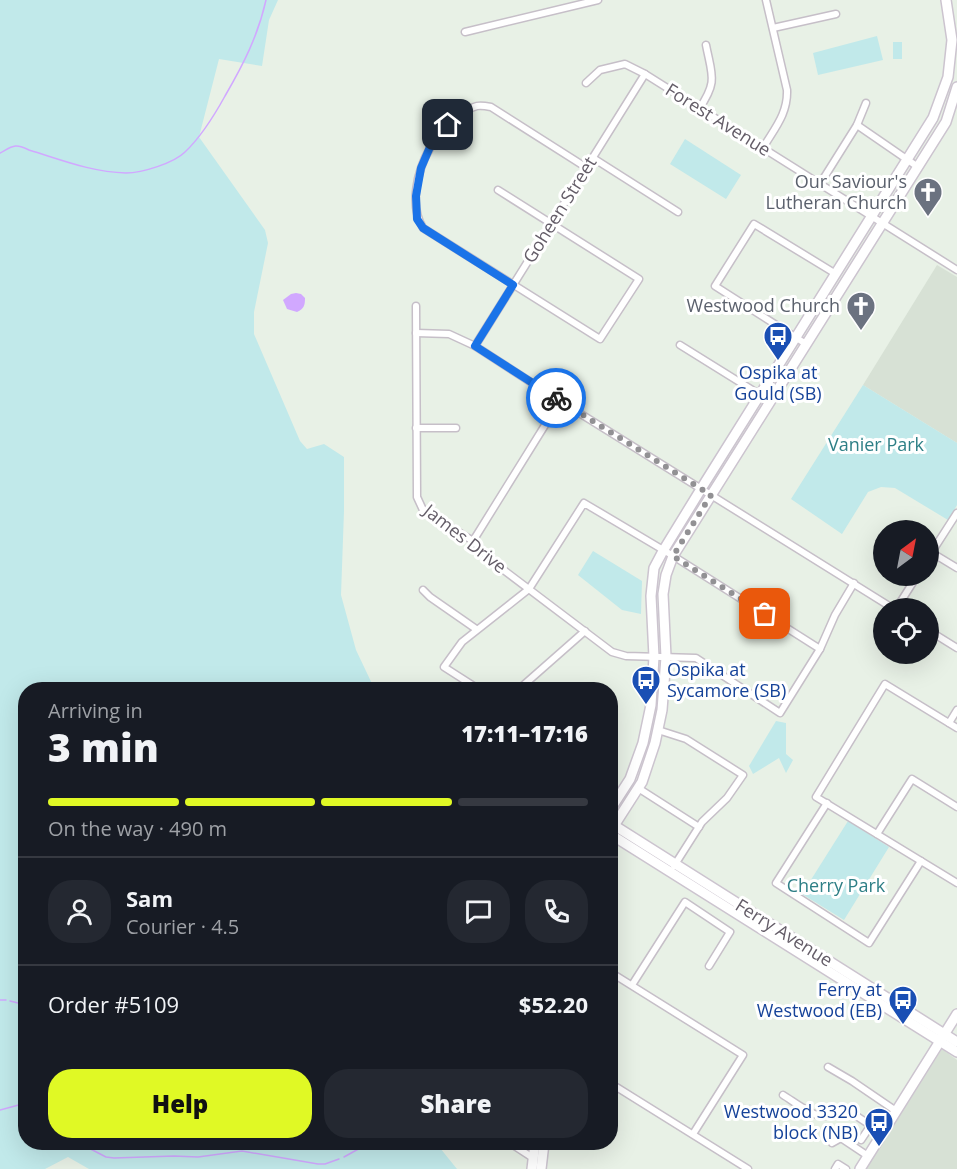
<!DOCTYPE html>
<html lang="en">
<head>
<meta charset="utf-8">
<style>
  :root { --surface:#171b24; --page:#242831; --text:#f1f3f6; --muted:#9ea1a6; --line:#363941; --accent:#e0f925 }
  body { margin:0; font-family:"Open Sans",sans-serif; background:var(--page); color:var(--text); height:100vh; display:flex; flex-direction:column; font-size:22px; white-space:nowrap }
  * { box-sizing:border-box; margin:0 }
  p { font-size:20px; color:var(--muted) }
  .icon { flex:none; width:33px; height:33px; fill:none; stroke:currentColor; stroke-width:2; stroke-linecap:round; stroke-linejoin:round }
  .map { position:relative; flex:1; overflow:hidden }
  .sheet { position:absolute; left:18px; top:682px; width:600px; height:468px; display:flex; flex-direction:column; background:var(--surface); border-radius:24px; box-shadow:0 6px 24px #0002 }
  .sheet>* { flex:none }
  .needle { width:39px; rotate:32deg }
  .buttons { position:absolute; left:873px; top:520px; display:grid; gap:12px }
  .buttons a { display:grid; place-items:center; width:66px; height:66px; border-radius:50%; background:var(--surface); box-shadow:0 6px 24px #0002; font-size:30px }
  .pin { position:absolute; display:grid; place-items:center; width:51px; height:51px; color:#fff; margin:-26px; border-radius:12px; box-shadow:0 3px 9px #0006 }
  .courier { position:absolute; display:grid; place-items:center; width:60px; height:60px; margin:-30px; border:4px solid #1a73e8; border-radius:50%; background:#fff; color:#222; box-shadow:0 2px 8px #0007 }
  .overview em { font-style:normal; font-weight:800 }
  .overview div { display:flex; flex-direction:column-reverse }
  .overview { display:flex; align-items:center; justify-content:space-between; height:102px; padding:0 30px }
  h1 { font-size:39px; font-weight:800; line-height:45px }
  .bar { display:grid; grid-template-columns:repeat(4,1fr); gap:9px 6px; align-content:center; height:72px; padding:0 30px }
  .bar i { height:8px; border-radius:4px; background:var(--line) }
  .bar .selected { background:var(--accent) }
  .bar p { grid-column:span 4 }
  .line { display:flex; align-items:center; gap:15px; padding:0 30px; border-top:2px solid var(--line) }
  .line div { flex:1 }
  .round { display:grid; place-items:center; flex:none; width:63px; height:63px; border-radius:24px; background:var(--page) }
  .primary-button { display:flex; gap:12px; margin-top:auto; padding:12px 30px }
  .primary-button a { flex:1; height:69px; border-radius:24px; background:var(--accent); color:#111; font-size:24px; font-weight:800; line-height:69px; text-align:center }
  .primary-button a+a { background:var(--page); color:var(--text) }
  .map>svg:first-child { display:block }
  .education { fill:#d7e1d5 }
  .green { fill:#c1e9ea }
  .water { fill:#d1a8ff }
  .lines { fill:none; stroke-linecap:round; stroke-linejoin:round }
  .stream { stroke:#d1a8ff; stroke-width:1.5 }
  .street-casing { stroke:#c6bfc8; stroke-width:9 }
  .secondary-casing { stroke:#ccc4cf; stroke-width:12 }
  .street { stroke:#fff; stroke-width:6 }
  .secondary { stroke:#fff; stroke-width:9 }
  .done { stroke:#929194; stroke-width:6; stroke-dasharray:0 10.8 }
  .route { stroke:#1a73e8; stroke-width:8 }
  .labels { text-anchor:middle; stroke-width:6; stroke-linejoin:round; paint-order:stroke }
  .street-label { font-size:18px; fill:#645d68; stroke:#fff }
  .worship-label { font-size:18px; fill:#5b616d; stroke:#fff; text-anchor:end }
  .transit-label { font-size:18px; fill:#164399; stroke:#fff; text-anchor:end }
  .park-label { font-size:18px; fill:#2e7f86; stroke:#fff }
</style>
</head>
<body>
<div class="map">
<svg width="957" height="1169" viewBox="0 0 957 1169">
  <rect width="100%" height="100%" fill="#e8f1e6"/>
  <g class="education">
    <polygon points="937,265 957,277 957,443 863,385"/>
    <polygon points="942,1049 957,1060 957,1169 866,1169"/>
  </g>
  <g class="green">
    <polygon points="0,0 278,0 269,20 262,66 219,59 199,137 265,230 268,243 254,312 254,334 300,441 307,449 324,444 344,457 344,511 341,595 356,650 375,690 26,690 26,1143 436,1143 457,1169 89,1169 68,1157 45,1169 0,1169"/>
    <polygon points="877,36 883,60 818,75 813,53"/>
    <rect x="893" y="42" width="9" height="17"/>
    <polygon points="685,139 741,175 726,199 670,164"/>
    <polygon points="863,385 957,443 957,505 948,520 895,488 881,487 868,492 842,534 791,499"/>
    <polygon points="593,551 642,581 641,614 622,610 578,575"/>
    <polygon points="776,721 786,723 786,754 793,760 786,773 779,758 753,774 749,766"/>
    <polygon points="848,821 889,847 844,920 802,894"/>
  </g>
  <path class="water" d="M296,293L301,294L305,298C305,305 304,309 297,312L287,309L283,300L291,294Z"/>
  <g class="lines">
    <g class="stream">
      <path d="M0,153C13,146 15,143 29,150C62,160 91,172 126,173C142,173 174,163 185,152C202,136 214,116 225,96C243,65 258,36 266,0"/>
      <polyline points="0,1000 6,1000"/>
      <polyline points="10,1001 26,1005"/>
      <polyline points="0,1110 26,1103"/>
      <polyline points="79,1143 106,1157 114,1158 174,1156 198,1157 242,1151 318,1164 325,1164 339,1159"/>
      <polyline points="375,1145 381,1143"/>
      <polyline points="344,1157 362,1147 370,1146"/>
    </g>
    <g class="street-casing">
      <g id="street">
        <polyline points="773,28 836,14"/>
        <polyline points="465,32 598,0"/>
        <polyline points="586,83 600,70 625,64 645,74 957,270"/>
        <path d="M699,109C718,81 712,76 706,45"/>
        <polyline points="857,125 918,167"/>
        <path d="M763,148C774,129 788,114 787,90L766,0"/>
        <polyline points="593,158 678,212"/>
        <polyline points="820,184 857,125 866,103"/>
        <path d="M498,190L639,279L600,339L423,228C409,205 417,171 430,148C436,137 447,126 457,117C463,112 469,108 477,106C481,105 486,106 491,107L587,168"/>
        <polyline points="416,306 417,497 423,510 473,541 493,562 612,652 626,656 696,658 780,713 820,649 835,615 854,583"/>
        <polyline points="416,333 449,334 475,346 560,401 894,609"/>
        <polyline points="806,344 715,286 754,224 836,274"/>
        <polyline points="680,345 770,401"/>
        <polyline points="475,346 645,74"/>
        <polyline points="416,428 456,428"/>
        <polyline points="892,528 897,531"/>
        <polyline points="473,541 560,401"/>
        <polyline points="929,551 957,568"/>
        <polyline points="928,558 957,513"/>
        <polyline points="423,590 430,597 476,629"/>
        <polyline points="896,609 917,576"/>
        <polyline points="928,630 957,648"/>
        <polyline points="480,690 444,667 462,642 529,589 584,503 670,554 820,649"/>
        <polyline points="518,690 585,631"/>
        <polyline points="949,723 957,710"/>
        <polyline points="957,728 885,684 816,797 957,883"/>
        <polyline points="658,730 686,739 743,775 727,798 702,822 674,866"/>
        <polyline points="638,788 699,827"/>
        <polyline points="827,803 776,883 869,943 921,861"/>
        <polyline points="877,834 912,779 957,807"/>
        <polyline points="610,972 743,1055 693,1134"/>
        <polyline points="632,985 685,902 730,932 709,966"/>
        <polyline points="828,1067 852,1081 896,1111"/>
        <polyline points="610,1083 748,1169"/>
        <path d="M783,1095C793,1101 812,1116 822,1116C831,1117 837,1109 846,1109L882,1133"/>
        <polyline points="861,1140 871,1125"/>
        <polyline points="510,1143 533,1158"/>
        <polyline points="832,1143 841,1138 868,1156"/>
        <polyline points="835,1169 838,1164 846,1169"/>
      </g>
    </g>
    <g class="secondary-casing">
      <g id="secondary">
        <polyline points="610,810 630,779 643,743 651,705 654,657 651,596 654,568 663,551 701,489 933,118 948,77 952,40 946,0"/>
        <polyline points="612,824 957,1042"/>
        <polyline points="610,832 642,782 655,743 662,710 666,657 663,594 666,575 673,556 946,122 957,87"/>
        <polyline points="610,834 957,1052"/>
        <polyline points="532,1169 535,1143"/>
        <polyline points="541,1169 544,1143"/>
        <polyline points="860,1169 957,1014"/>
      </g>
    </g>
    <use href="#street" class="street"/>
    <use href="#secondary" class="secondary"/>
  </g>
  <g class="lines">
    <polyline class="done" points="556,398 711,495 673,556 765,614"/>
    <polyline class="route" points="448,125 430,147 421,168 416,196 417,219 423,228 513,285 475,346 556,398"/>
  </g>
  <defs>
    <g id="church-pin" transform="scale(1.5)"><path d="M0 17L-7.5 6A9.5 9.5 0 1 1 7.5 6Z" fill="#6b7280" stroke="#fff"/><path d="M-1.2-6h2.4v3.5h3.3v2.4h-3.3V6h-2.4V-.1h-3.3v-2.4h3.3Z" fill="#fff"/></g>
    <g id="bus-pin" transform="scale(1.5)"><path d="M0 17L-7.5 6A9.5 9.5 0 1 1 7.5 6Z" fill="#1a4fb4" stroke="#fff"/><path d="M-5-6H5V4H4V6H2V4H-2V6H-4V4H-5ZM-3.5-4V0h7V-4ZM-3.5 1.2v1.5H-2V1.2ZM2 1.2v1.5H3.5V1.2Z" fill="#fff"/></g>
  </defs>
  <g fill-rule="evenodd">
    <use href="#church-pin" x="928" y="192"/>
    <use href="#church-pin" x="861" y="306"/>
    <use href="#bus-pin" x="778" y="336"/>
    <use href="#bus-pin" x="646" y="680"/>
    <use href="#bus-pin" x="903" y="1000"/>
    <use href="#bus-pin" x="879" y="1122"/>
  </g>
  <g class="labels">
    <g class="street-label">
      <text transform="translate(718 120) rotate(32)" y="6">Forest Avenue</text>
      <text transform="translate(560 210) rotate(-58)" y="6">Goheen Street</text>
      <text transform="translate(465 539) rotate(38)" y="6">James Drive</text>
      <text transform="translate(784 933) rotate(32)" y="6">Ferry Avenue</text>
    </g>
    <g class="worship-label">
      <text x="907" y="188">Our Saviour's<tspan x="907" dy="21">Lutheran Church</tspan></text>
      <text x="840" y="312">Westwood Church</text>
    </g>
    <g class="transit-label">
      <text x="778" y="379" text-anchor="middle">Ospika at<tspan x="778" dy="21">Gould (SB)</tspan></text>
      <text x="667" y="676" text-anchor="start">Ospika at<tspan x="667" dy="21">Sycamore (SB)</tspan></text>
      <text x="882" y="996">Ferry at<tspan x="882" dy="21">Westwood (EB)</tspan></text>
      <text x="858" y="1118">Westwood 3320<tspan x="858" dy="21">block (NB)</tspan></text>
    </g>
    <g class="park-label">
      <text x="876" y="451">Vanier Park</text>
      <text x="836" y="892">Cherry Park</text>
    </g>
  </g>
</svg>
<div class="buttons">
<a><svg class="needle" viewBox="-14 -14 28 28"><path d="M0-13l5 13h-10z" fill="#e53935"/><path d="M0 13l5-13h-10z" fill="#9ea1a6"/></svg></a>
<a><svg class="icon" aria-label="locate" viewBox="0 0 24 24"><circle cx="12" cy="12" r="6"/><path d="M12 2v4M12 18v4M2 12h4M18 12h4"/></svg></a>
</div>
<div class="pin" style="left:765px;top:614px;background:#ea580c"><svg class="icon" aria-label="bag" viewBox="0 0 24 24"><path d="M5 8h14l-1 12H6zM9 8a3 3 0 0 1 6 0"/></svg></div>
<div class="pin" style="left:448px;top:125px;background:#1f2937"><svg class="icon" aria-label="home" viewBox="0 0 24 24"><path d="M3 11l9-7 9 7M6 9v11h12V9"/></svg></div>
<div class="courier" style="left:556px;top:398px"><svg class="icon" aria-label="bike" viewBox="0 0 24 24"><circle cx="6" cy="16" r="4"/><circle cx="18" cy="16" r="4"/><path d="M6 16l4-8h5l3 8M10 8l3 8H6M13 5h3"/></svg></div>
<section class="sheet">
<div class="overview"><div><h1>3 min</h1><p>Arriving in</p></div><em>17:11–17:16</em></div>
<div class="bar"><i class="selected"></i><i class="selected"></i><i class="selected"></i><i></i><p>On the way · 490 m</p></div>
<div class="line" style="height:108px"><a class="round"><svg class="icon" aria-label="person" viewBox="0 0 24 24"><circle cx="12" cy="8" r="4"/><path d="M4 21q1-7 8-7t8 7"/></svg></a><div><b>Sam</b><p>Courier · 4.5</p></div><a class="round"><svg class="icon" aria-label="chat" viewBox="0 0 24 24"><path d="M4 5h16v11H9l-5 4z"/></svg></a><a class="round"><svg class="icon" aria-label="phone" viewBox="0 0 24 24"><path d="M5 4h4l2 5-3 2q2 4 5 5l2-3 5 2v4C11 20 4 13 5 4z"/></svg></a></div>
<div class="line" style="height:78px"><div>Order #5109</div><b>$52.20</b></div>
<div class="primary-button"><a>Help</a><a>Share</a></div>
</section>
</div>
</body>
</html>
